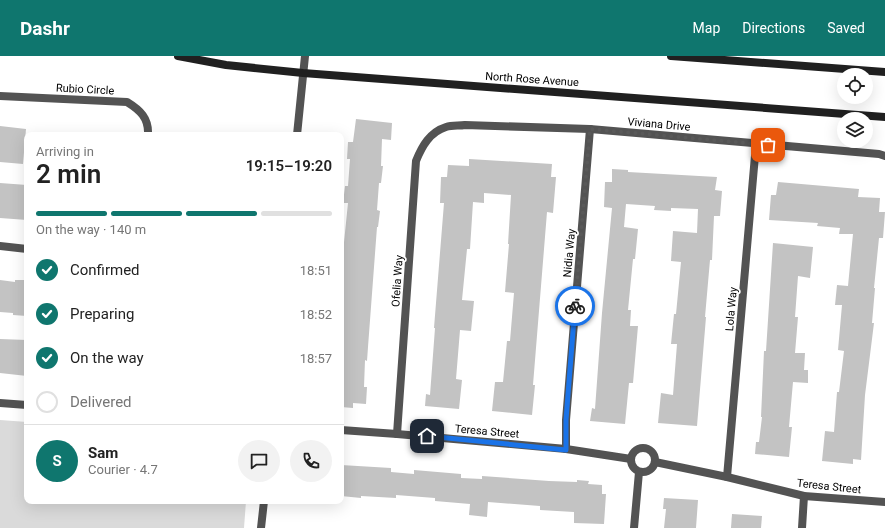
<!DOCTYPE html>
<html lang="en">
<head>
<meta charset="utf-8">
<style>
  :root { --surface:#fff; --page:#f2f2f2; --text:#222; --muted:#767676; --line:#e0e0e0; --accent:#0f766e }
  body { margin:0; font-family:Roboto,sans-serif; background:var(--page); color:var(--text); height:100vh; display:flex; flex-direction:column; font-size:15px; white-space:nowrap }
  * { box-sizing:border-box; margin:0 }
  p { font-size:13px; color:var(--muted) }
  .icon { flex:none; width:22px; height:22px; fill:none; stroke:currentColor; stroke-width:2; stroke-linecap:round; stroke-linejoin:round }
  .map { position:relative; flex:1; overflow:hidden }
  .sheet { position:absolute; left:24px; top:76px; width:320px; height:372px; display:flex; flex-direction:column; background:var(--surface); border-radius:8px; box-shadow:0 4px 16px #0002 }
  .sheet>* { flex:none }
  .controls { position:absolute; left:837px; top:12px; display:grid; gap:8px }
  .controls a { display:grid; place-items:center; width:36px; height:36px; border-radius:50%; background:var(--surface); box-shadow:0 4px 16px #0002; font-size:20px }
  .pin { position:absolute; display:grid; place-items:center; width:34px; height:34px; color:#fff; margin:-17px; border-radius:8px; box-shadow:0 2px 6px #0006 }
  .courier { position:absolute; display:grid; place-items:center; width:40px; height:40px; margin:-20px; border:3px solid #1a73e8; border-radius:50%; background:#fff; color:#222; box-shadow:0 1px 5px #0007 }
  .headline em { font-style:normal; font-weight:600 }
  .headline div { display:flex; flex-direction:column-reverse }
  .headline { display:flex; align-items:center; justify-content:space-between; height:68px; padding:0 12px }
  h1 { font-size:26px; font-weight:600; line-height:30px }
  .bar { display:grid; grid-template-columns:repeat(4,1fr); gap:6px 4px; align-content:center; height:48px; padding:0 12px }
  .bar i { height:5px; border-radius:3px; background:var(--line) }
  .bar .active { background:var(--accent) }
  .bar p { grid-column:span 4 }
  .line { display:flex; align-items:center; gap:10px; padding:0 12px; border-top:1px solid var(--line) }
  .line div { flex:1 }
  .round { display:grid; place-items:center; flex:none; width:42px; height:42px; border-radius:21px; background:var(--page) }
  ol { padding:0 12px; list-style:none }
  li { display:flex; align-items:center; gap:12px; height:44px }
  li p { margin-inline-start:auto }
  li .icon { padding:4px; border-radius:50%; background:var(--accent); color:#fff; stroke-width:4 }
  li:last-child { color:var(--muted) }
  li i { width:22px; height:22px; border:2px solid var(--line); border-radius:50% }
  header { display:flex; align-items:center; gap:24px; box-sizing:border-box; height:56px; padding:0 20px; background:var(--accent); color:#fff }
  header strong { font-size:19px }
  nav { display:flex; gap:22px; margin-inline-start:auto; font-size:14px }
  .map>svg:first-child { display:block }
  .green { fill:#dadada }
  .building { fill:#c3c3c3 }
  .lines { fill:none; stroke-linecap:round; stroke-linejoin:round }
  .street { stroke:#535353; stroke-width:8 }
  .secondary { stroke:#202020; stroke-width:8 }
  .done { stroke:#595959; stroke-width:4; stroke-dasharray:0 7.2 }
  .route { stroke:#1a73e8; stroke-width:5 }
  .labels { text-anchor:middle; stroke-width:3.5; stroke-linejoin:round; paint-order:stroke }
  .street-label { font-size:11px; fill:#000; stroke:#fff }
</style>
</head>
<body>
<header>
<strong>Dashr</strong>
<nav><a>Map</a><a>Directions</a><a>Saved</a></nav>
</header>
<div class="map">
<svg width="885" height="472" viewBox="0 0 885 472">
  <rect width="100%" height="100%" fill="#fff"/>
  <polygon class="green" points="0,364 27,366 27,445 246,445 244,472 0,472"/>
  <g class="building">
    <polygon points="356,63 392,67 391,84 382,83 381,110 383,110 381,127 379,127 377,154 380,155 378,171 377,171 368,291 367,305 365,304 364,331 367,331 366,348 353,347 353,352 341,351 341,196 343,196 348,147 343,147 345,130 348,130 350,103 347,103 348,86 353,86"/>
    <polygon points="0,70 26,73 23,108 0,106"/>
    <polygon points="469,103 552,108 551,121 556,121 553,157 547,156 533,329 535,329 532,359 492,355 495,326 503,326 507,285 510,285 514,237 505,236 509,188 508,188 511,139 484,137 484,147 473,146 470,193 467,193 462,244 474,245 471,275 460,274 456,323 462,324 459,353 425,350 426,338 430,339 435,272 434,272 444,147 440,147 441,121 447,121 448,109 469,110"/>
    <polygon points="612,113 628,114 628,116 717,121 715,134 722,135 720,160 714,160 712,204 710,204 705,261 706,261 697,370 658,367 661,337 673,339 677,288 671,288 674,258 676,258 681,206 671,205 673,175 697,177 698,153 671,152 671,155 654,154 655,150 626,148 624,171 638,173 635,203 633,203 628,254 631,254 630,270 638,270 633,327 629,327 625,368 590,365 592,352 595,353 602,257 612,152 604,151 605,126 612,126"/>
    <polygon points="778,126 859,133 858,141 880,142 879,156 885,156 883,182 879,182 874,232 875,232 872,267 874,267 865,339 861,404 853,403 853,408 822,405 825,375 834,376 837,336 839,336 844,295 838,294 842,249 835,249 837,229 848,230 853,178 839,178 840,172 817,170 818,167 769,164 771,139 776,139"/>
    <polygon points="0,127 27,129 27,164 0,162"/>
    <polygon points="773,187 813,191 810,222 798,220 795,261 798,261 795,297 805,297 804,314 808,314 808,327 793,326 789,371 792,371 789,401 755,398 756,386 759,386 762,361 761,361 764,295 766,295"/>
    <polygon points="0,224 15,226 15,224 27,224 27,260 13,259 13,257 0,256"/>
    <polygon points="0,283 27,284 27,320 0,317"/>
    <polygon points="341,409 391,412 391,416 414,418 414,414 461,418 461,422 482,423 482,420 549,425 577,426 577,424 589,425 588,428 602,429 602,438 606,438 604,468 574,467 574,456 540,454 540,450 488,446 487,461 469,459 470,448 435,445 435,442 396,439 396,442 361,440 361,442 341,440"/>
    <polygon points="664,442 698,444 696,472 664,472 666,453 663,453"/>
    <polygon points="732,458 762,460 761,472 731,472"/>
  </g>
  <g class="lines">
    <g class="street">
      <path d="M0,40L127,46C140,54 149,62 148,79"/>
      <polyline points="297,79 305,0"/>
      <polyline points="0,190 27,193"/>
      <polyline points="0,347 27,349"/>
      <polyline points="341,374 397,378 566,393 631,403"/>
      <path d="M397,378L416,105C422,90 430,76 446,71C452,69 459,70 465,69L590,73L879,98L885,100"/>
      <circle cx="643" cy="404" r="12"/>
      <polyline points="566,393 566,364 590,73"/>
      <polyline points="655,406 727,421 804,440 885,446"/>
      <polyline points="727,421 756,88"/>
      <polyline points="261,472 264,445"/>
      <polyline points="634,472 639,416"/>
      <polyline points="802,472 804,440"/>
    </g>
    <g class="secondary">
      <polyline points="178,0 226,9 303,17 885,61"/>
      <polyline points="671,0 885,16"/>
    </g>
  </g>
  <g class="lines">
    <polyline class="done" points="575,250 590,73 768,89"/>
    <polyline class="route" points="427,380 566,394 566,364 575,250"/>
  </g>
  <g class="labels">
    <g class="street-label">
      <text transform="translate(532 23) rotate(4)" y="4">North Rose Avenue</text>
      <text transform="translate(85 33) rotate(3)" y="4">Rubio Circle</text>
      <text transform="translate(659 68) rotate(5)" y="4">Viviana Drive</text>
      <text transform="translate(569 197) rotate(-85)" y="4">Nidia Way</text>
      <text transform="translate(397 225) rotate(-86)" y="4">Ofelia Way</text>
      <text transform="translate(731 253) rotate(-85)" y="4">Lola Way</text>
      <text transform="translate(487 375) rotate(5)" y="4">Teresa Street</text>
      <text transform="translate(829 430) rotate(6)" y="4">Teresa Street</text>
    </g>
  </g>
</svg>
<div class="controls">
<a><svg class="icon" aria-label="locate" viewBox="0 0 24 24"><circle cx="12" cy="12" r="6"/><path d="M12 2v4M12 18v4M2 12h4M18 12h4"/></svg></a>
<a><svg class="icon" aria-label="layers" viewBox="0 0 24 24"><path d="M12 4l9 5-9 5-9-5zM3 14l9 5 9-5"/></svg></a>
</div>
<div class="pin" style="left:768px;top:89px;background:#ea580c"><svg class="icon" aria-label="bag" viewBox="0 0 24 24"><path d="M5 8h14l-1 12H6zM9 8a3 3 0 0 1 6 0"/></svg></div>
<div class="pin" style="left:427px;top:380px;background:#1f2937"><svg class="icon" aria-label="home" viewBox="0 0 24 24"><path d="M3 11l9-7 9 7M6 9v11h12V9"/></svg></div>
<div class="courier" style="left:575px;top:250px"><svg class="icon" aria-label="bike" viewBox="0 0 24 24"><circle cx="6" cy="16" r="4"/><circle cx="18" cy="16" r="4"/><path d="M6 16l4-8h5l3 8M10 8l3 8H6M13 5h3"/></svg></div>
<section class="sheet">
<div class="headline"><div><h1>2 min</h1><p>Arriving in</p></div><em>19:15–19:20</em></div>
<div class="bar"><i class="active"></i><i class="active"></i><i class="active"></i><i></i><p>On the way · 140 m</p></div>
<ol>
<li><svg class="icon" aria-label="check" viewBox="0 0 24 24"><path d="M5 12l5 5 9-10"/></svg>Confirmed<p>18:51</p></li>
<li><svg class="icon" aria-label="check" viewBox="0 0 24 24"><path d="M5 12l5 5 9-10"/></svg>Preparing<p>18:52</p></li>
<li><svg class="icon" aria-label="check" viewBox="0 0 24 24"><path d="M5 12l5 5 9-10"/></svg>On the way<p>18:57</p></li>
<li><i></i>Delivered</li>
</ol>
<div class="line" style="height:72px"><b class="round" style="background:var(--accent);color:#fff">S</b><div><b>Sam</b><p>Courier · 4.7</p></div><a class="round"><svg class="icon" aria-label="chat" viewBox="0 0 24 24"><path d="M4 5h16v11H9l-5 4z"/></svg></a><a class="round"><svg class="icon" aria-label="phone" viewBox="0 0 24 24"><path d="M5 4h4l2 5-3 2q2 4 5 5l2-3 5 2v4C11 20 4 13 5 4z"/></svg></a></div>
</section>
</div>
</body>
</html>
